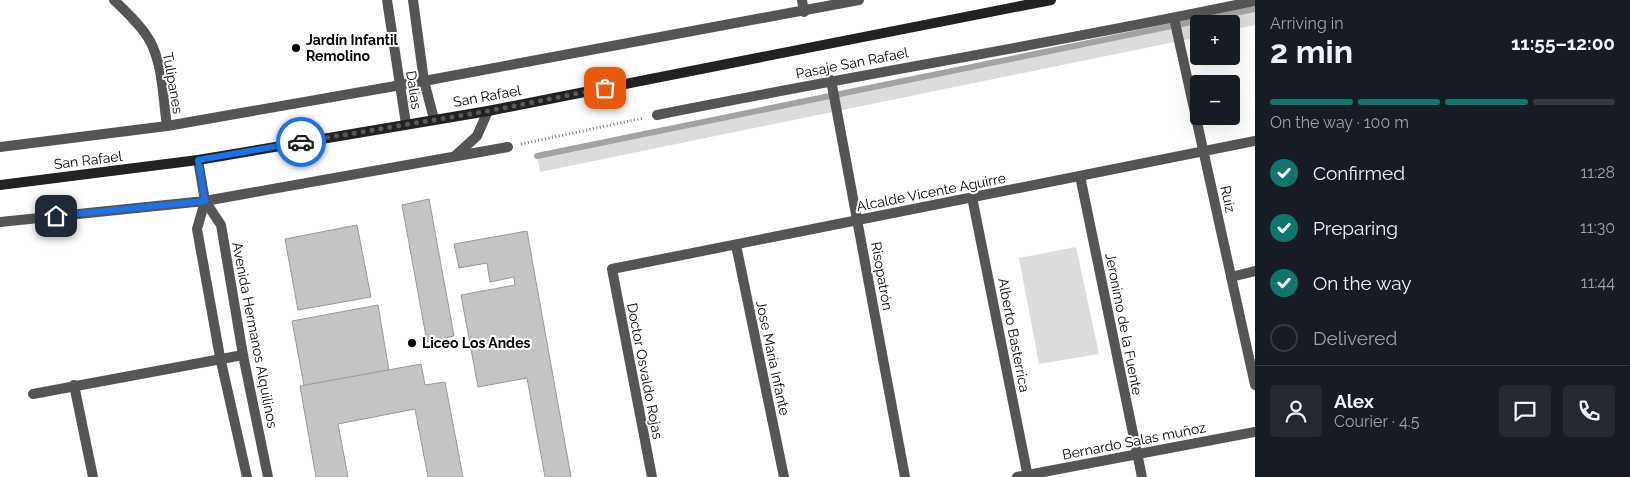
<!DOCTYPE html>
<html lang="en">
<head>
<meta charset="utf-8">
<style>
  :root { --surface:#171b24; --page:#242831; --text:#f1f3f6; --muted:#9ea1a6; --line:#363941; --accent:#0f766e }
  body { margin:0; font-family:Raleway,sans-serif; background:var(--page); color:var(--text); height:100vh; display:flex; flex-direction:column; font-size:19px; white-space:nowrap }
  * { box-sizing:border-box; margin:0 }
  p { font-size:16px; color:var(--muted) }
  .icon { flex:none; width:28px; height:28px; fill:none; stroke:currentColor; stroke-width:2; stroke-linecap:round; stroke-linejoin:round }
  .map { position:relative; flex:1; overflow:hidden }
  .details { display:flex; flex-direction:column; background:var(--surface); width:375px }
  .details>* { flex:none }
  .buttons { position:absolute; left:1190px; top:15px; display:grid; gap:10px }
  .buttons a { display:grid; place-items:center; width:50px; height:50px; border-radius:5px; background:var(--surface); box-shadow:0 5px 20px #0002; font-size:25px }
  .pin { position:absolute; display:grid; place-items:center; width:42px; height:42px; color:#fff; margin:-21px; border-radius:10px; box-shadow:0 2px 8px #0006 }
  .courier { position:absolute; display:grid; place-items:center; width:50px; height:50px; margin:-25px; border:4px solid #1a73e8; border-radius:50%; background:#fff; color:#222; box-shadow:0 1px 6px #0007 }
  .overview em { font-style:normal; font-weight:700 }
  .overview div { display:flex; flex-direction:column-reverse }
  .overview { display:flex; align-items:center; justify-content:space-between; height:85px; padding:0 15px }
  h1 { font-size:32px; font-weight:700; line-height:38px }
  .bar { display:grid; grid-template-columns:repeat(4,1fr); gap:8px 5px; align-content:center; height:60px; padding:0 15px }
  .bar i { height:6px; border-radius:4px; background:var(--line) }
  .bar .selected { background:var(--accent) }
  .bar p { grid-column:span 4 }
  .line { display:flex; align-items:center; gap:12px; padding:0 15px; border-top:1px solid var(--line) }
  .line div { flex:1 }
  .round { display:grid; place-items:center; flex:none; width:52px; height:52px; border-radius:5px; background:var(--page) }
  ol { padding:0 15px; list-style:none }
  li { display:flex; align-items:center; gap:15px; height:55px }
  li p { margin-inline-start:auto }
  li .icon { padding:5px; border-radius:50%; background:var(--accent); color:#fff; stroke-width:4 }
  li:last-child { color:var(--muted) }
  li i { width:28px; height:28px; border:2px solid var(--line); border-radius:50% }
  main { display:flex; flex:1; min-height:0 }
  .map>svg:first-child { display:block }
  .green { fill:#dcdcdc }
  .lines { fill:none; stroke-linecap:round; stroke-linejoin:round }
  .stream { stroke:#a3a3a3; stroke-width:6 }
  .building { fill:#c4c4c4; stroke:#999 }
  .path { stroke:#777; stroke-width:3; stroke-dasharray:1 2.5; stroke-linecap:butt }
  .minor { stroke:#555; stroke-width:10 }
  .secondary { stroke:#222; stroke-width:10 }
  .done { stroke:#595959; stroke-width:5; stroke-dasharray:0 9 }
  .route { stroke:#1a73e8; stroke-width:6 }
  .poi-dot { fill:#000; stroke:#fff; stroke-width:2 }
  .labels { text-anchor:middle; stroke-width:4; stroke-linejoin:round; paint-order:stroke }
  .poi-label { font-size:14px; font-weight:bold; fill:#000; stroke:#fff; text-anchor:start }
  .street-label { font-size:14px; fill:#000; stroke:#fff }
</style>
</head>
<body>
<main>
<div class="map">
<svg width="1255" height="477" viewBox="0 0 1255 477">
  <rect width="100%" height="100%" fill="#fff"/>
  <g class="green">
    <polygon points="1255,9 1255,25 1231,30 1231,24 1199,24 1199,37 540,172 537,156"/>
    <polygon points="1076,247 1099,354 1039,364 1019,258"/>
  </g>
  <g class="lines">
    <polyline class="stream" points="537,156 1255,9"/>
  </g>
  <g class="building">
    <polygon points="429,199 454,336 427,342 402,205"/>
    <polygon points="357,225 371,297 298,310 285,239"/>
    <polygon points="527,231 571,477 545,477 527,378 478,387 461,295 515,285 514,277 490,282 487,263 459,268 454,244"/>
    <polygon points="378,305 389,371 304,386 292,321"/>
    <polygon points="421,364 425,385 445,382 463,477 428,477 415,409 338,424 348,477 316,477 300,386"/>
  </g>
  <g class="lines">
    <polyline class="path" points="521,144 644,118"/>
    <g class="minor">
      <path d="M114,0C127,13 141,25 150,41C163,65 163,99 167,126"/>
      <polyline points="387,0 406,124"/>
      <polyline points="413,0 424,81 434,119"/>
      <polyline points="802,0 804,12"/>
      <polyline points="1174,18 1255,385"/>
      <polyline points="831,80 905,477"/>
      <path d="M657,115C856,75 1056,43 1255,1"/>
      <polyline points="0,147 167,126 424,81 859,0"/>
      <polyline points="455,156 477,136 488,111"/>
      <polyline points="198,160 205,201 221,225 243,355 268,477"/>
      <polyline points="1080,176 1142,477"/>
      <polyline points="972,197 1028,477"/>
      <polyline points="205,201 197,229 220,357 247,477"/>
      <polyline points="0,222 205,201 508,147"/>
      <polyline points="736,245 784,477"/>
      <polyline points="1231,277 1255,271"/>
      <polyline points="74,385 93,477"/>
      <polyline points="33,394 243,355"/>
      <polyline points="652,477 612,269 1255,141"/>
      <polyline points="1017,477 1255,432"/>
    </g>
    <polyline class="secondary" points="0,185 198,160 488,111 1051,0"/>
  </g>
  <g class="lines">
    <polyline class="done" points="301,142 488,111 605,88"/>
    <polyline class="route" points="56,216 205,201 198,160 301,142"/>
  </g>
  <g class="poi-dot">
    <circle cx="296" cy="48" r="5"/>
    <circle cx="412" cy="343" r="5"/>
  </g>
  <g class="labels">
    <g class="poi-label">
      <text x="306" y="45">Jardín Infantil<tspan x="306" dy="16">Remolino</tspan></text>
      <text x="422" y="348">Liceo Los Andes</text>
    </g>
    <g class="street-label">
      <text transform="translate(852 63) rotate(-11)" y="5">Pasaje San Rafael</text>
      <text transform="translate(173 83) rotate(80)" y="5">Tulipanes</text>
      <text transform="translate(414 90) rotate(81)" y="5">Dalias</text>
      <text transform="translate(487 96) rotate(-10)" y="5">San Rafael</text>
      <text transform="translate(88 160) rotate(-7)" y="5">San Rafael</text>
      <text transform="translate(931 192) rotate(-11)" y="5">Alcalde Vicente Aguirre</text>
      <text transform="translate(1228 199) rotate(78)" y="5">Ruiz</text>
      <text transform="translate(882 276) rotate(80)" y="5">Risopatrón</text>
      <text transform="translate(1124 324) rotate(79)" y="5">Jeronimo de la Fuente</text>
      <text transform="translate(255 335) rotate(79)" y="5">Avenida Hermanos Alquilinos</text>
      <text transform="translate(1014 335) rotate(79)" y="5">Alberto Basterrica</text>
      <text transform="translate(773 358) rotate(78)" y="5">Jose Maria Infante</text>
      <text transform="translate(645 371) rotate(79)" y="5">Doctor Osvaldo Rojas</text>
      <text transform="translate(1134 441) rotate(-11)" y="5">Bernardo Salas muñoz</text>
    </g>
  </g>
</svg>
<div class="buttons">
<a>+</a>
<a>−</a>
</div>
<div class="pin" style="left:605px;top:88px;background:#ea580c"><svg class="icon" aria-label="bag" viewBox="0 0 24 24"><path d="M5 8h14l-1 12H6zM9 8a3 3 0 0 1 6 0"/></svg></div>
<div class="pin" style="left:56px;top:216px;background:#1f2937"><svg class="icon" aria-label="home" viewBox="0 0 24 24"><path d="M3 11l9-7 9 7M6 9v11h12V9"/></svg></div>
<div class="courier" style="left:301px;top:142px"><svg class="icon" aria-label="car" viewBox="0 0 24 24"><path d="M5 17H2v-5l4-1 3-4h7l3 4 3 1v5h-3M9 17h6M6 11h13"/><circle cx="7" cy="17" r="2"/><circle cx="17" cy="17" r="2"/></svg></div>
</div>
<section class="details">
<div class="overview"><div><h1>2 min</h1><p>Arriving in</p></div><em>11:55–12:00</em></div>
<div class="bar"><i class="selected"></i><i class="selected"></i><i class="selected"></i><i></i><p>On the way · 100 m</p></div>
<ol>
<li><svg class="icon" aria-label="check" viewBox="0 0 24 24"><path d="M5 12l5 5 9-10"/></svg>Confirmed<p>11:28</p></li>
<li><svg class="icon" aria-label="check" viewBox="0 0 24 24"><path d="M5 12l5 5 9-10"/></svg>Preparing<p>11:30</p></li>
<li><svg class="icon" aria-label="check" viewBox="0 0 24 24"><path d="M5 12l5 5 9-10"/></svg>On the way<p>11:44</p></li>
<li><i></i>Delivered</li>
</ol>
<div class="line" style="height:90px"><a class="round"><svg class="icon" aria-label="person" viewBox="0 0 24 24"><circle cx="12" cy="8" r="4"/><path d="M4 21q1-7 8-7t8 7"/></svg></a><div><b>Alex</b><p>Courier · 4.5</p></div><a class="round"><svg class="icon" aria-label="chat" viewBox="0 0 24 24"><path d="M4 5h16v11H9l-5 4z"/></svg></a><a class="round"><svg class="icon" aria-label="phone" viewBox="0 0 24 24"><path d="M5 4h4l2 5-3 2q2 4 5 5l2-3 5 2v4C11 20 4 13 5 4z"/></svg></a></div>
</section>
</main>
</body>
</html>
